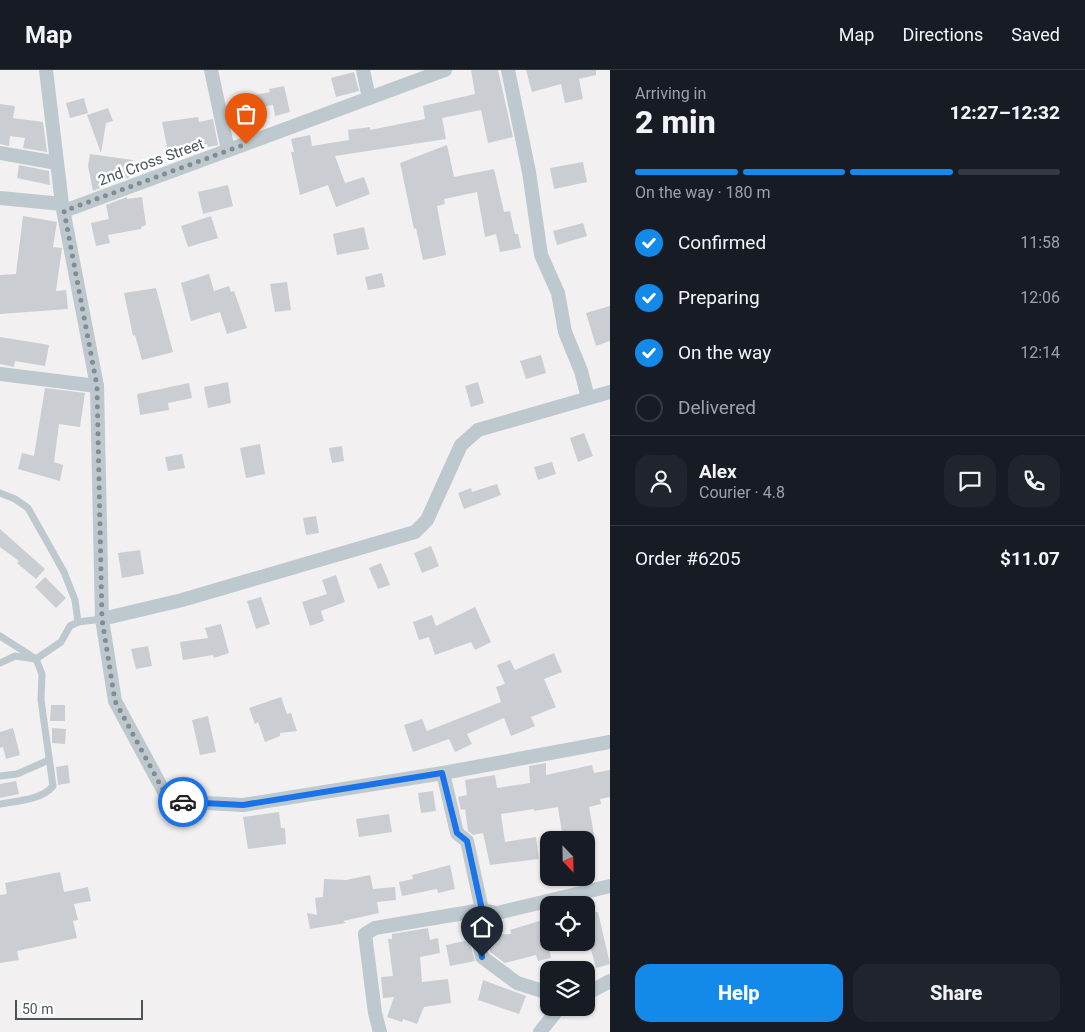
<!DOCTYPE html>
<html lang="en">
<head>
<meta charset="utf-8">
<style>
  :root { --surface:#171b24; --page:#20242c; --text:#f1f3f6; --muted:#9ea1a6; --line:#363941; --accent:#1389e9 }
  body { margin:0; font-family:Roboto,sans-serif; background:var(--page); color:var(--text); height:100vh; display:flex; flex-direction:column; font-size:19px; white-space:nowrap }
  * { box-sizing:border-box; margin:0 }
  p { font-size:16px; color:var(--muted) }
  .icon { flex:none; width:28px; height:28px; fill:none; stroke:currentColor; stroke-width:2; stroke-linecap:round; stroke-linejoin:round }
  .map { position:relative; flex:1; overflow:hidden }
  .drawer { display:flex; flex-direction:column; background:var(--surface); width:475px }
  .drawer>* { flex:none }
  .needle { width:32px; rotate:158deg }
  .buttons { position:absolute; left:540px; top:761px; display:grid; gap:10px }
  .buttons a { display:grid; place-items:center; width:55px; height:55px; border-radius:10px; background:var(--surface); box-shadow:0 1px 4px #0004; font-size:25px }
  .scale { position:absolute; left:15px; bottom:12px; width:128px; box-sizing:border-box; padding-left:5px; border:2px solid #47565e; border-top:0; font-size:14px; line-height:18px; white-space:nowrap; color:#47565e; -webkit-text-stroke:4px #fff; paint-order:stroke }
  .pin { position:absolute; display:grid; place-items:center; width:42px; height:42px; color:#fff; margin:-51px -21px; border-radius:50% 50% 50% 0; rotate:-45deg; box-shadow:0 0 5px #0007 }
  .pin .icon { rotate:45deg }
  .courier { position:absolute; display:grid; place-items:center; width:50px; height:50px; margin:-25px; border:4px solid #1a73e8; border-radius:50%; background:#fff; color:#222; box-shadow:0 1px 6px #0007 }
  .head em { font-style:normal; font-weight:800 }
  .head div { display:flex; flex-direction:column-reverse }
  .head { display:flex; align-items:center; justify-content:space-between; height:85px; padding:0 25px }
  h1 { font-size:32px; font-weight:800; line-height:38px }
  .bar { display:grid; grid-template-columns:repeat(4,1fr); gap:8px 5px; align-content:center; height:60px; padding:0 25px }
  .bar i { height:6px; border-radius:4px; background:var(--line) }
  .bar .current { background:var(--accent) }
  .bar p { grid-column:span 4 }
  .line { display:flex; align-items:center; gap:12px; padding:0 25px; border-top:1px solid var(--line) }
  .line div { flex:1 }
  .round { display:grid; place-items:center; flex:none; width:52px; height:52px; border-radius:15px; background:var(--page) }
  ol { padding:0 25px; list-style:none }
  li { display:flex; align-items:center; gap:15px; height:55px }
  li p { margin-inline-start:auto }
  li .icon { padding:5px; border-radius:50%; background:var(--accent); color:#fff; stroke-width:4 }
  li:last-child { color:var(--muted) }
  li i { width:28px; height:28px; border:2px solid var(--line); border-radius:50% }
  .cta { display:flex; gap:10px; margin-top:auto; padding:10px 25px }
  .cta a { flex:1; height:58px; border-radius:15px; background:var(--accent); color:#fff; font-size:20px; font-weight:800; line-height:58px; text-align:center }
  .cta a+a { background:var(--page); color:var(--text) }
  header { display:flex; align-items:center; gap:30px; box-sizing:border-box; height:70px; padding:0 25px; background:var(--surface); border-bottom:1px solid var(--line) }
  header strong { font-size:24px }
  nav { display:flex; gap:28px; margin-inline-start:auto; font-size:18px }
  main { display:flex; flex:1; min-height:0 }
  .map>svg:first-child { display:block }
  .building { fill:#caced3 }
  .lines { fill:none; stroke-linecap:round; stroke-linejoin:round }
  .service { stroke:#bdc9cf; stroke-width:7 }
  .minor { stroke:#bdc9cf; stroke-width:14 }
  .done { stroke:#838c91; stroke-width:5; stroke-dasharray:0 9 }
  .route { stroke:#1a73e8; stroke-width:6 }
  .labels { text-anchor:middle; stroke-width:5; stroke-linejoin:round; paint-order:stroke }
  .street-label { font-size:15px; fill:#47565e; stroke:#fff }
</style>
</head>
<body>
<header>
<strong>Map</strong>
<nav><a>Map</a><a>Directions</a><a>Saved</a></nav>
</header>
<main>
<div class="map">
<svg width="610" height="962" viewBox="0 0 610 962">
  <rect width="100%" height="100%" fill="#f2f0f0"/>
  <g class="building">
    <polygon points="471,0 498,0 513,67 488,73 481,40 442,48 446,69 335,86 345,113 364,107 370,124 336,137 328,115 300,125 291,82 294,82 291,69 310,65 312,76 349,70 348,60 370,57 370,60 425,49 423,36 475,24"/>
    <polygon points="526,0 596,0 596,5 579,9 583,29 565,33 561,14 532,22"/>
    <polygon points="354,2 359,21 336,27 331,8"/>
    <polygon points="284,16 290,42 275,46 273,35 243,40 240,28 270,22 269,19"/>
    <polygon points="84,28 88,43 70,48 66,33"/>
    <polygon points="0,34 15,36 13,48 43,52 47,82 23,78 25,68 10,66 9,76 0,74"/>
    <polygon points="108,38 113,51 106,53 101,83 87,45"/>
    <polygon points="198,47 199,52 213,49 218,75 208,77 207,74 168,81 162,52"/>
    <polygon points="447,75 454,107 494,99 504,142 510,141 515,164 518,164 521,178 500,182 496,164 485,167 477,122 444,129 445,134 437,136 446,185 423,190 416,158 414,159 400,93"/>
    <polygon points="90,84 133,90 130,107 93,121 88,96"/>
    <polygon points="583,92 587,112 554,119 550,98"/>
    <polygon points="19,95 49,101 50,115 17,108"/>
    <polygon points="228,115 233,136 203,144 198,122"/>
    <polygon points="127,127 127,129 142,127 146,155 141,157 141,159 108,165 110,173 96,176 91,153 109,149 106,135"/>
    <polygon points="23,146 57,152 53,177 62,178 56,221 66,220 68,239 0,244 0,205 16,204"/>
    <polygon points="211,146 218,168 188,177 181,156"/>
    <polygon points="583,153 587,166 557,175 553,161"/>
    <polygon points="364,157 369,179 337,185 333,164"/>
    <polygon points="382,203 385,217 368,220 365,207"/>
    <polygon points="209,204 214,221 229,216 231,222 234,221 247,258 227,264 220,242 191,251 181,213"/>
    <polygon points="287,212 291,240 275,242 270,214"/>
    <polygon points="156,218 173,282 142,290 135,265 133,266 124,223"/>
    <polygon points="610,236 610,271 596,276 586,243"/>
    <polygon points="0,267 49,275 45,296 15,291 14,297 0,294"/>
    <polygon points="541,285 546,303 526,309 520,291"/>
    <polygon points="228,312 231,333 208,338 204,317"/>
    <polygon points="478,312 484,333 471,337 465,316"/>
    <polygon points="189,313 192,328 168,333 169,340 140,345 137,324"/>
    <polygon points="45,318 85,323 80,357 59,354 54,392 63,395 60,411 18,399 22,383 34,386"/>
    <polygon points="584,363 593,386 578,392 570,368"/>
    <polygon points="260,374 265,404 246,408 240,378"/>
    <polygon points="342,376 344,391 332,393 329,378"/>
    <polygon points="182,384 185,398 168,401 165,387"/>
    <polygon points="552,392 556,404 538,410 534,397"/>
    <polygon points="497,414 501,425 464,439 458,423 471,418 472,422"/>
    <polygon points="316,446 319,463 306,465 303,448"/>
    <polygon points="0,459 45,499 36,509 17,493 19,491 0,477"/>
    <polygon points="431,476 439,496 422,503 414,483"/>
    <polygon points="140,480 144,504 122,508 118,483"/>
    <polygon points="381,493 390,515 378,519 369,498"/>
    <polygon points="336,505 345,532 321,541 324,551 310,556 302,532 327,524 322,510"/>
    <polygon points="45,507 66,528 56,538 35,517"/>
    <polygon points="261,527 270,554 256,559 247,531"/>
    <polygon points="475,537 491,572 475,580 471,572 435,585 429,567 419,570 413,552 432,545 436,556"/>
    <polygon points="221,554 229,583 214,588 213,585 183,590 180,572 208,568 205,558"/>
    <polygon points="148,576 152,596 136,599 131,579"/>
    <polygon points="554,583 562,602 544,609 556,637 531,647 535,656 511,666 504,648 467,664 472,674 455,682 449,669 413,682 404,655 422,649 427,661 501,632 496,617 505,614 497,595 510,590 515,600"/>
    <polygon points="281,627 287,644 291,643 297,661 280,663 280,666 265,672 258,652 255,654 249,638"/>
    <polygon points="51,635 65,635 65,651 50,651"/>
    <polygon points="208,646 216,682 200,685 192,650"/>
    <polygon points="13,658 20,685 6,689 3,677 0,678 0,662"/>
    <polygon points="52,658 66,659 65,674 52,673"/>
    <polygon points="546,693 546,705 592,695 594,703 610,700 610,727 600,729 601,734 589,737 595,770 563,770 558,737 534,741 534,739 501,744 505,772 536,767 539,789 490,795 483,763 473,765 468,761 465,739 461,740 458,727 467,725 465,710 495,705 497,718 530,713 529,696"/>
    <polygon points="68,695 70,713 58,715 56,697"/>
    <polygon points="16,711 19,724 0,728 0,714"/>
    <polygon points="433,721 436,741 421,743 418,723"/>
    <polygon points="279,742 281,758 285,758 286,774 248,779 243,747"/>
    <polygon points="389,744 392,762 359,767 356,749"/>
    <polygon points="450,795 455,819 438,823 437,819 402,826 399,812 413,809 412,805"/>
    <polygon points="60,802 64,822 88,817 91,831 74,834 78,850 73,851 77,868 17,881 19,890 0,893 0,825 7,824 5,813"/>
    <polygon points="370,805 373,819 395,817 396,830 377,832 379,843 343,851 346,853 310,859 307,843 317,845 315,828 323,827 324,809 346,810"/>
    <polygon points="586,842 598,842 610,894 596,898 586,861"/>
    <polygon points="549,848 549,878 551,888 538,891 536,885 505,893 490,882 486,865 511,864 510,860"/>
    <polygon points="428,858 430,870 438,868 440,883 420,887 422,912 448,909 451,933 424,937 417,954 403,949 402,952 387,947 394,927 383,928 381,907 393,906 388,869 392,869 392,864"/>
    <polygon points="469,870 475,891 450,896 446,875"/>
    <polygon points="483,910 526,926 519,944 478,930"/>
  </g>
  <g class="lines">
    <g class="service">
      <polyline points="0,423 15,429 28,438 64,502 75,530 78,552"/>
      <path d="M0,566L36,589L42,604L41,630L53,716C42,730 16,731 0,734"/>
      <polyline points="0,593 15,586 36,589 61,572 70,556 78,552 102,549"/>
      <polyline points="0,706 17,704 49,690"/>
    </g>
    <g class="minor">
      <polyline points="46,0 62,134 97,316 102,549 182,530 415,462 427,450 461,375 478,360 610,322"/>
      <polyline points="211,0 228,80"/>
      <polyline points="363,0 369,28"/>
      <polyline points="508,0 529,102 541,185 558,223 565,262 581,301 588,328"/>
      <polyline points="0,83 57,93"/>
      <polyline points="0,128 62,134"/>
      <polyline points="64,141 445,0"/>
      <polyline points="0,304 97,316"/>
      <polyline points="102,549 115,631 169,731 243,735 443,703 610,672"/>
      <polyline points="443,703 457,763 467,771 482,840 477,865 482,887 517,913 549,923"/>
      <polyline points="586,924 610,911"/>
      <polyline points="380,962 375,943 365,864 375,858 482,840 497,843 610,816"/>
      <polyline points="540,962 559,938"/>
    </g>
  </g>
  <g class="lines">
    <polyline class="done" points="183,732 169,731 115,631 102,549 97,316 64,141 246,74"/>
    <polyline class="route" points="183,732 243,735 442,703 457,763 467,771 482,840 477,865 482,887"/>
  </g>
  <g class="labels">
    <g class="street-label">
      <text transform="translate(151 92) rotate(-20)" y="5">2nd Cross Street</text>
    </g>
  </g>
</svg>
<div class="buttons">
<a><svg class="needle" viewBox="-14 -14 28 28"><path d="M0-13l5 13h-10z" fill="#e53935"/><path d="M0 13l5-13h-10z" fill="#9ea1a6"/></svg></a>
<a><svg class="icon" aria-label="locate" viewBox="0 0 24 24"><circle cx="12" cy="12" r="6"/><path d="M12 2v4M12 18v4M2 12h4M18 12h4"/></svg></a>
<a><svg class="icon" aria-label="layers" viewBox="0 0 24 24"><path d="M12 4l9 5-9 5-9-5zM3 14l9 5 9-5"/></svg></a>
</div>
<div class="scale">50 m</div>
<div class="pin" style="left:246px;top:74px;background:#ea580c"><svg class="icon" aria-label="bag" viewBox="0 0 24 24"><path d="M5 8h14l-1 12H6zM9 8a3 3 0 0 1 6 0"/></svg></div>
<div class="pin" style="left:482px;top:887px;background:#1f2937"><svg class="icon" aria-label="home" viewBox="0 0 24 24"><path d="M3 11l9-7 9 7M6 9v11h12V9"/></svg></div>
<div class="courier" style="left:183px;top:732px"><svg class="icon" aria-label="car" viewBox="0 0 24 24"><path d="M5 17H2v-5l4-1 3-4h7l3 4 3 1v5h-3M9 17h6M6 11h13"/><circle cx="7" cy="17" r="2"/><circle cx="17" cy="17" r="2"/></svg></div>
</div>
<section class="drawer">
<div class="head"><div><h1>2 min</h1><p>Arriving in</p></div><em>12:27–12:32</em></div>
<div class="bar"><i class="current"></i><i class="current"></i><i class="current"></i><i></i><p>On the way · 180 m</p></div>
<ol>
<li><svg class="icon" aria-label="check" viewBox="0 0 24 24"><path d="M5 12l5 5 9-10"/></svg>Confirmed<p>11:58</p></li>
<li><svg class="icon" aria-label="check" viewBox="0 0 24 24"><path d="M5 12l5 5 9-10"/></svg>Preparing<p>12:06</p></li>
<li><svg class="icon" aria-label="check" viewBox="0 0 24 24"><path d="M5 12l5 5 9-10"/></svg>On the way<p>12:14</p></li>
<li><i></i>Delivered</li>
</ol>
<div class="line" style="height:90px"><a class="round"><svg class="icon" aria-label="person" viewBox="0 0 24 24"><circle cx="12" cy="8" r="4"/><path d="M4 21q1-7 8-7t8 7"/></svg></a><div><b>Alex</b><p>Courier · 4.8</p></div><a class="round"><svg class="icon" aria-label="chat" viewBox="0 0 24 24"><path d="M4 5h16v11H9l-5 4z"/></svg></a><a class="round"><svg class="icon" aria-label="phone" viewBox="0 0 24 24"><path d="M5 4h4l2 5-3 2q2 4 5 5l2-3 5 2v4C11 20 4 13 5 4z"/></svg></a></div>
<div class="line" style="height:65px"><div>Order #6205</div><b>$11.07</b></div>
<div class="cta"><a>Help</a><a>Share</a></div>
</section>
</main>
</body>
</html>
